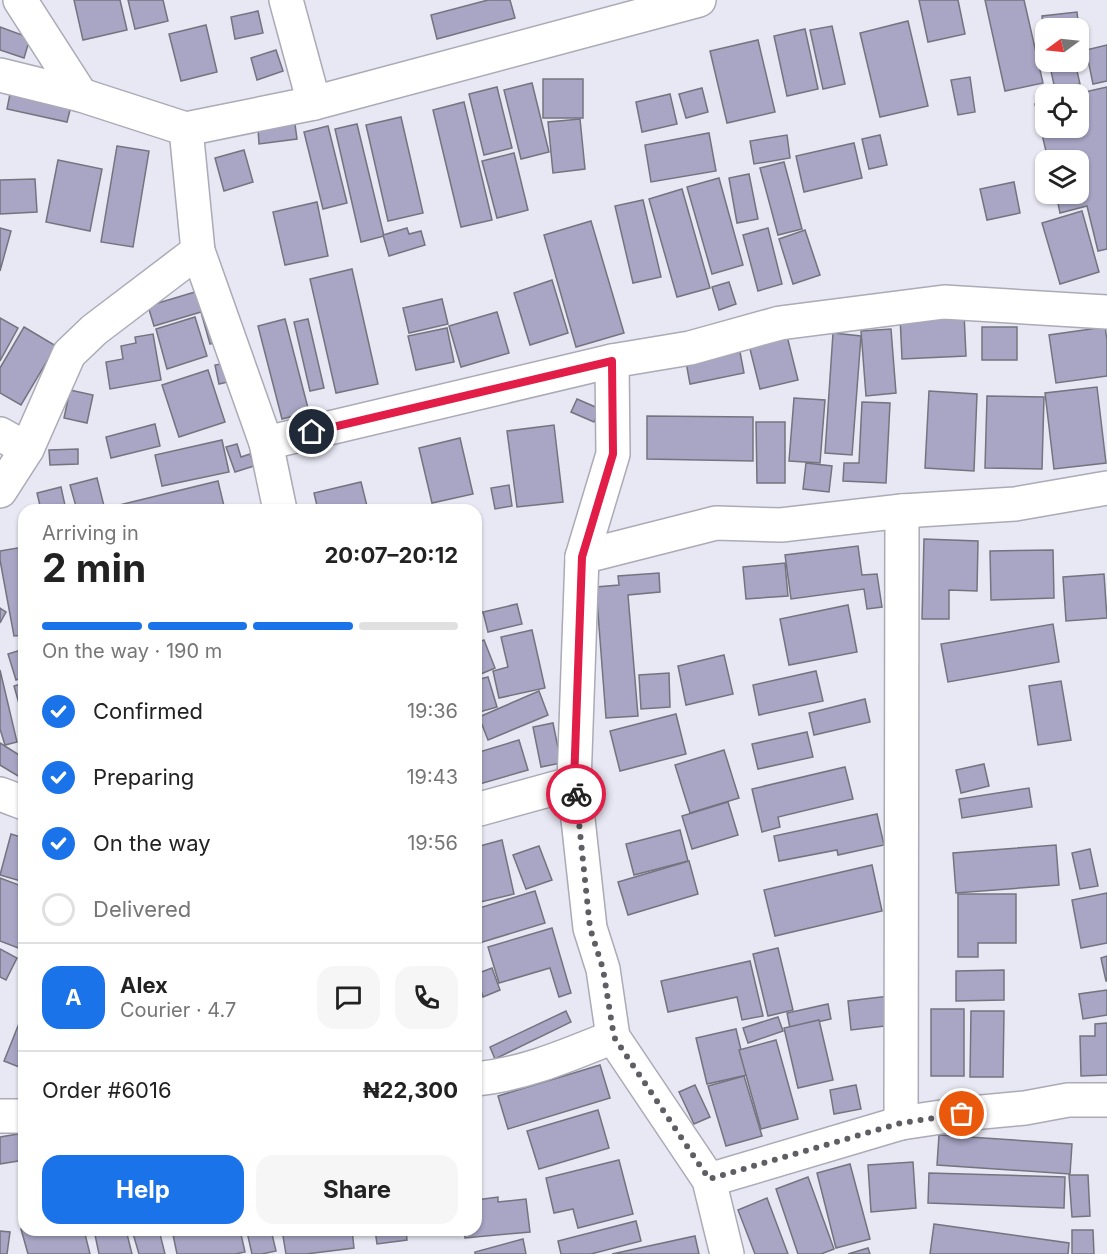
<!DOCTYPE html>
<html lang="en">
<head>
<meta charset="utf-8">
<style>
  :root { --surface:#fff; --page:#f6f6f6; --text:#222; --muted:#767676; --line:#e0e0e0; --accent:#1a73e8 }
  body { margin:0; font-family:Inter,sans-serif; background:var(--page); color:var(--text); height:100vh; display:flex; flex-direction:column; font-size:22px; white-space:nowrap }
  * { box-sizing:border-box; margin:0 }
  p { font-size:20px; color:var(--muted) }
  .icon { flex:none; width:33px; height:33px; fill:none; stroke:currentColor; stroke-width:2; stroke-linecap:round; stroke-linejoin:round }
  .map { position:relative; flex:1; overflow:hidden }
  .sheet { position:absolute; left:18px; top:504px; width:464px; height:732px; display:flex; flex-direction:column; background:var(--surface); border-radius:18px; box-shadow:0 2px 4px #0004 }
  .sheet>* { flex:none }
  .needle { width:39px; rotate:255deg }
  .fabs { position:absolute; left:1035px; top:18px; display:grid; gap:12px }
  .fabs a { display:grid; place-items:center; width:54px; height:54px; border-radius:12px; background:var(--surface); box-shadow:0 2px 4px #0004; font-size:30px }
  .pin { position:absolute; display:grid; place-items:center; width:51px; height:51px; color:#fff; margin:-26px; border:3px solid #fff; border-radius:50%; box-shadow:0 2px 6px #0007 }
  .courier { position:absolute; display:grid; place-items:center; width:60px; height:60px; margin:-30px; border:4px solid #e11d48; border-radius:50%; background:#fff; color:#222; box-shadow:0 2px 8px #0007 }
  .headline em { font-style:normal; font-weight:700 }
  .headline div { display:flex; flex-direction:column-reverse }
  .headline { display:flex; align-items:center; justify-content:space-between; height:102px; padding:0 24px }
  h1 { font-size:39px; font-weight:700; line-height:45px }
  .bar { display:grid; grid-template-columns:repeat(4,1fr); gap:9px 6px; align-content:center; height:72px; padding:0 24px }
  .bar i { height:8px; border-radius:4px; background:var(--line) }
  .bar .selected { background:var(--accent) }
  .bar p { grid-column:span 4 }
  .line { display:flex; align-items:center; gap:15px; padding:0 24px; border-top:2px solid var(--line) }
  .line div { flex:1 }
  .round { display:grid; place-items:center; flex:none; width:63px; height:63px; border-radius:18px; background:var(--page) }
  ol { padding:0 24px; list-style:none }
  li { display:flex; align-items:center; gap:18px; height:66px }
  li p { margin-inline-start:auto }
  li .icon { padding:6px; border-radius:50%; background:var(--accent); color:#fff; stroke-width:4 }
  li:last-child { color:var(--muted) }
  li i { width:33px; height:33px; border:3px solid var(--line); border-radius:50% }
  .button { display:flex; gap:12px; margin-top:auto; padding:12px 24px }
  .button a { flex:1; height:69px; border-radius:18px; background:var(--accent); color:#fff; font-size:24px; font-weight:700; line-height:69px; text-align:center }
  .button a+a { background:var(--page); color:var(--text) }
  .map>svg:first-child { display:block }
  .building { fill:#a8a5c5; stroke:#74747f; stroke-width:1.5 }
  .lines { fill:none; stroke-linecap:round; stroke-linejoin:round }
  .minor-casing { stroke:#abaab6; stroke-width:36 }
  .minor { stroke:#fff; stroke-width:33 }
  .done { stroke:#5e5e64; stroke-width:6; stroke-dasharray:0 10.8 }
  .route { stroke:#e11d48; stroke-width:8 }
</style>
</head>
<body>
<div class="map">
<svg width="1107" height="1254" viewBox="0 0 1107 1254">
  <rect width="100%" height="100%" fill="#e8e8f4"/>
  <g class="building">
    <polygon points="74,0 120,0 127,30 83,40"/>
    <polygon points="128,0 163,0 168,21 135,29"/>
    <polygon points="488,0 510,0 515,18 437,39 431,15"/>
    <polygon points="919,0 958,0 965,34 928,42"/>
    <polygon points="985,0 1024,0 1043,83 1005,91"/>
    <polygon points="258,11 263,33 235,39 231,17"/>
    <polygon points="1077,12 1080,38 1078,38 1078,28 1046,28 1045,42 1042,16"/>
    <polygon points="908,21 928,106 880,117 860,33"/>
    <polygon points="206,25 217,72 181,81 169,34"/>
    <polygon points="832,26 845,84 823,89 810,30"/>
    <polygon points="0,27 30,38 24,58 0,50"/>
    <polygon points="805,29 818,89 787,96 774,36"/>
    <polygon points="758,40 775,112 727,123 710,51"/>
    <polygon points="1107,45 1107,81 1093,84 1086,50"/>
    <polygon points="276,50 283,71 257,80 251,58"/>
    <polygon points="1049,62 1075,62 1080,84 1055,89"/>
    <polygon points="970,77 975,112 958,115 951,80"/>
    <rect x="543" y="79" width="40" height="39"/>
    <polygon points="532,83 549,152 521,159 504,90"/>
    <polygon points="497,87 512,148 484,155 469,94"/>
    <polygon points="1107,87 1107,249 1098,251 1087,206 1060,213 1056,194 1078,194 1078,160 1048,160 1035,104 1046,101 1046,128 1078,128 1078,94 1076,94"/>
    <polygon points="702,88 708,112 686,118 679,94"/>
    <polygon points="11,89 72,102 67,122 7,109"/>
    <polygon points="670,94 677,124 642,132 636,102"/>
    <polygon points="464,102 492,220 461,227 433,110"/>
    <polygon points="401,117 423,213 388,221 366,125"/>
    <polygon points="580,119 585,169 553,173 548,122"/>
    <polygon points="295,124 297,139 259,144 258,129"/>
    <polygon points="357,124 384,236 361,242 335,129"/>
    <polygon points="328,126 347,203 323,209 304,132"/>
    <polygon points="709,133 716,171 651,182 645,145"/>
    <polygon points="787,135 790,158 754,164 750,141"/>
    <polygon points="880,135 887,165 869,169 862,139"/>
    <polygon points="854,143 862,178 804,192 796,156"/>
    <polygon points="117,146 149,151 133,247 101,242"/>
    <polygon points="244,150 253,182 224,191 215,158"/>
    <polygon points="514,153 528,210 497,218 482,161"/>
    <polygon points="58,160 102,169 90,231 46,222"/>
    <polygon points="784,162 802,229 778,235 760,168"/>
    <polygon points="749,174 758,219 737,223 729,178"/>
    <polygon points="719,178 743,265 712,274 687,187"/>
    <polygon points="35,179 37,212 0,214 0,180"/>
    <polygon points="1014,182 1020,213 987,220 980,189"/>
    <polygon points="682,189 710,288 677,297 649,199"/>
    <polygon points="643,200 661,277 633,283 615,206"/>
    <polygon points="317,202 328,256 285,265 273,212"/>
    <polygon points="1082,211 1099,272 1060,284 1042,223"/>
    <polygon points="591,221 624,333 576,347 544,235"/>
    <polygon points="0,228 11,231 0,271"/>
    <polygon points="407,228 409,234 421,231 425,245 389,256 383,235"/>
    <polygon points="768,228 782,284 758,291 743,235"/>
    <polygon points="805,230 820,275 793,284 779,239"/>
    <polygon points="352,269 378,384 336,393 310,279"/>
    <polygon points="552,280 568,333 530,345 514,293"/>
    <polygon points="729,282 736,304 719,310 712,287"/>
    <polygon points="205,289 220,341 210,344 201,312 154,326 148,306"/>
    <polygon points="442,299 448,324 409,333 403,308"/>
    <polygon points="497,312 509,353 461,367 449,326"/>
    <polygon points="964,313 966,356 902,359 900,316"/>
    <polygon points="195,317 207,356 167,369 156,329"/>
    <polygon points="0,318 18,328 0,361"/>
    <polygon points="285,319 309,412 282,419 258,326"/>
    <polygon points="308,319 324,388 310,391 294,322"/>
    <polygon points="24,327 56,346 21,405 0,393 0,368"/>
    <rect x="982" y="327" width="35" height="33"/>
    <polygon points="1105,327 1107,340 1107,376 1056,383 1049,335"/>
    <polygon points="447,328 454,362 416,370 408,336"/>
    <polygon points="891,329 896,393 866,396 861,331"/>
    <polygon points="833,333 861,336 852,455 825,453"/>
    <polygon points="153,334 161,380 110,389 106,362 123,359 121,346 136,343 135,337"/>
    <polygon points="787,336 798,380 760,389 749,345"/>
    <polygon points="740,352 744,373 690,384 686,362"/>
    <polygon points="232,362 236,380 219,384 215,365"/>
    <polygon points="208,370 225,422 179,437 162,385"/>
    <polygon points="1097,387 1106,463 1054,469 1045,393"/>
    <polygon points="70,390 93,395 87,423 64,418"/>
    <polygon points="929,391 977,394 974,471 925,468"/>
    <polygon points="987,396 1044,397 1042,469 985,468"/>
    <polygon points="794,398 825,400 820,463 789,461"/>
    <polygon points="577,399 600,409 594,422 571,412"/>
    <polygon points="862,402 890,403 886,483 843,481 844,463 859,463"/>
    <polygon points="647,416 753,417 753,461 647,459"/>
    <polygon points="756,422 785,422 785,483 757,483"/>
    <polygon points="155,424 160,446 111,458 106,437"/>
    <polygon points="554,425 563,502 517,507 507,431"/>
    <polygon points="460,438 473,494 432,503 419,448"/>
    <polygon points="222,440 229,472 162,486 155,455"/>
    <polygon points="237,444 241,457 250,454 254,466 235,472 226,447"/>
    <polygon points="78,449 78,464 50,465 49,450"/>
    <polygon points="806,463 832,466 829,492 803,489"/>
    <polygon points="97,478 105,510 77,510 70,485"/>
    <polygon points="218,481 224,506 206,510 112,510 111,507"/>
    <polygon points="361,482 368,510 318,510 314,493"/>
    <polygon points="509,485 512,506 495,509 491,488"/>
    <polygon points="61,487 66,510 41,510 37,493"/>
    <polygon points="924,539 978,541 977,591 949,590 949,619 922,619"/>
    <polygon points="858,546 862,575 877,574 882,607 867,609 864,589 791,599 785,555"/>
    <polygon points="23,547 24,554 24,635 14,636 0,560 0,551"/>
    <polygon points="1053,550 1054,598 991,600 990,551"/>
    <polygon points="785,563 788,596 746,599 743,567"/>
    <polygon points="659,573 660,592 628,595 638,716 606,718 596,587 619,585 618,576"/>
    <polygon points="1104,574 1107,618 1066,621 1063,577"/>
    <polygon points="477,594 482,613 476,615 476,594"/>
    <polygon points="517,604 522,624 488,632 483,612"/>
    <polygon points="848,605 857,652 789,665 780,619"/>
    <polygon points="0,608 6,612 0,623"/>
    <polygon points="1053,624 1059,662 948,682 941,644"/>
    <polygon points="532,630 545,688 499,698 493,671 508,667 501,637"/>
    <polygon points="484,640 495,668 476,676 476,643"/>
    <polygon points="24,649 24,677 16,680 8,654"/>
    <polygon points="724,655 733,694 686,705 678,666"/>
    <polygon points="0,670 17,742 5,745 0,729"/>
    <polygon points="816,671 823,701 759,715 753,685"/>
    <polygon points="669,673 670,707 641,709 639,675"/>
    <polygon points="488,677 497,707 476,713 476,680"/>
    <polygon points="1061,681 1071,740 1038,745 1029,686"/>
    <polygon points="24,683 24,721 14,686"/>
    <polygon points="539,691 548,715 488,740 479,717"/>
    <polygon points="865,699 870,722 814,735 809,713"/>
    <polygon points="676,714 686,754 620,771 610,731"/>
    <polygon points="553,723 561,763 541,767 533,727"/>
    <polygon points="807,732 813,757 758,769 752,744"/>
    <polygon points="519,740 528,770 476,785 476,753"/>
    <polygon points="0,743 24,758 24,766 18,776 0,765"/>
    <polygon points="724,750 739,798 690,813 675,765"/>
    <polygon points="984,764 989,786 961,793 956,770"/>
    <polygon points="845,767 853,799 778,817 780,827 762,832 752,789"/>
    <polygon points="1029,788 1032,807 962,818 959,799"/>
    <polygon points="728,802 738,835 692,849 682,816"/>
    <polygon points="877,814 884,845 838,855 837,850 779,861 774,836"/>
    <polygon points="680,830 688,861 634,875 626,844"/>
    <polygon points="11,834 24,838 24,882 0,875"/>
    <polygon points="502,840 514,894 476,903 476,847"/>
    <polygon points="1056,845 1059,885 956,893 953,853"/>
    <polygon points="539,846 552,880 526,889 513,855"/>
    <polygon points="1090,849 1098,886 1080,889 1072,853"/>
    <polygon points="689,861 698,894 628,915 618,882"/>
    <polygon points="872,865 882,911 775,936 764,890"/>
    <polygon points="0,878 24,887 24,939 21,949 0,941"/>
    <polygon points="535,891 545,923 476,944 476,909"/>
    <polygon points="1107,893 1107,943 1081,948 1072,900"/>
    <polygon points="958,894 1016,894 1016,943 978,943 978,957 958,957"/>
    <polygon points="552,928 571,993 559,997 550,968 499,983 488,947"/>
    <polygon points="778,948 793,1010 768,1016 753,954"/>
    <polygon points="0,949 17,958 6,980 0,977"/>
    <polygon points="1107,956 1107,981 1106,981 1101,958"/>
    <polygon points="750,961 763,1016 742,1020 737,997 668,1012 661,981"/>
    <polygon points="492,968 500,990 483,997 476,974"/>
    <polygon points="1004,970 1004,1000 956,1001 956,971"/>
    <polygon points="1107,990 1107,1015 1083,1019 1079,994"/>
    <polygon points="889,996 893,1025 851,1030 848,1001"/>
    <polygon points="828,1004 831,1019 790,1028 787,1013"/>
    <rect x="931" y="1009" width="33" height="67"/>
    <polygon points="24,1011 24,1069 4,1061"/>
    <polygon points="566,1011 571,1022 495,1059 490,1047"/>
    <polygon points="971,1011 1004,1011 1003,1077 970,1077"/>
    <polygon points="778,1017 783,1031 748,1043 743,1028"/>
    <polygon points="819,1020 833,1080 798,1088 784,1028"/>
    <polygon points="1107,1023 1107,1075 1081,1076 1080,1036 1095,1036 1095,1024"/>
    <polygon points="736,1029 747,1075 707,1084 696,1038"/>
    <polygon points="776,1040 798,1119 761,1129 739,1050"/>
    <polygon points="600,1065 610,1098 508,1129 498,1096"/>
    <polygon points="744,1076 762,1136 726,1146 708,1086"/>
    <polygon points="695,1085 710,1117 694,1124 679,1092"/>
    <polygon points="856,1085 861,1109 834,1114 830,1090"/>
    <polygon points="598,1110 609,1148 539,1169 527,1131"/>
    <polygon points="24,1133 24,1160 0,1164 0,1137"/>
    <polygon points="939,1135 1072,1144 1070,1174 937,1165"/>
    <polygon points="619,1160 633,1214 578,1228 573,1209 554,1213 546,1178"/>
    <polygon points="913,1162 916,1208 871,1212 868,1165"/>
    <polygon points="850,1164 870,1239 836,1248 817,1173"/>
    <polygon points="929,1173 1065,1177 1064,1208 928,1203"/>
    <polygon points="1069,1175 1088,1175 1090,1216 1072,1217"/>
    <polygon points="808,1177 834,1249 821,1254 798,1254 776,1189"/>
    <polygon points="498,1197 498,1202 526,1199 530,1232 465,1238 464,1230 476,1230 476,1200"/>
    <polygon points="767,1198 788,1254 755,1254 738,1210"/>
    <polygon points="636,1221 641,1241 591,1254 561,1254 558,1241"/>
    <polygon points="934,1224 1069,1243 1068,1254 930,1254"/>
    <polygon points="24,1228 24,1230 84,1230 90,1254 28,1254 21,1229"/>
    <polygon points="94,1230 126,1230 132,1254 99,1254"/>
    <polygon points="132,1230 159,1230 165,1254 139,1254"/>
    <polygon points="172,1230 240,1230 245,1252 235,1254 177,1254"/>
    <polygon points="254,1230 271,1230 276,1251 262,1254 252,1254 247,1232"/>
    <polygon points="282,1230 352,1230 354,1248 306,1254 286,1254"/>
    <polygon points="375,1230 406,1230 407,1240 377,1244"/>
    <polygon points="1072,1230 1093,1230 1094,1254 1072,1254"/>
    <polygon points="0,1231 10,1232 7,1254 0,1254"/>
    <polygon points="695,1236 699,1254 612,1254"/>
    <polygon points="523,1239 526,1254 475,1254 475,1252"/>
    <polygon points="868,1248 870,1254 848,1254"/>
  </g>
  <g class="lines">
    <g class="minor-casing">
      <g id="minor">
        <polyline points="20,0 81,95"/>
        <polyline points="286,0 314,103"/>
        <polyline points="0,75 81,95 186,129 314,103 699,0"/>
        <polyline points="186,129 198,251 266,443 280,510"/>
        <polyline points="0,434 27,449"/>
        <polyline points="266,443 612,361 690,348 780,323 944,302 1107,312"/>
        <polyline points="0,491 27,449 69,354 94,330 198,251"/>
        <polyline points="582,557 716,523 781,525 902,511 1015,504 1107,488"/>
        <polyline points="574,783 582,557 613,454 612,361"/>
        <polyline points="0,794 24,803"/>
        <polyline points="476,810 574,783 590,928 603,969 613,1037 709,1180 727,1254"/>
        <path d="M476,1079C525,1074 568,1055 613,1037"/>
        <polyline points="0,1116 24,1116"/>
        <polyline points="901,1123 902,511"/>
        <polyline points="709,1180 901,1123 961,1114 1025,1108 1068,1100 1107,1100"/>
      </g>
    </g>
    <use href="#minor" class="minor"/>
  </g>
  <g class="lines">
    <polyline class="done" points="576,794 590,928 603,969 614,1037 709,1179 901,1123 962,1114"/>
    <polyline class="route" points="312,432 612,361 613,454 582,557 574,783 576,794"/>
  </g>
</svg>
<div class="fabs">
<a><svg class="needle" viewBox="-14 -14 28 28"><path d="M0-13l5 13h-10z" fill="#e53935"/><path d="M0 13l5-13h-10z" fill="#767676"/></svg></a>
<a><svg class="icon" aria-label="locate" viewBox="0 0 24 24"><circle cx="12" cy="12" r="6"/><path d="M12 2v4M12 18v4M2 12h4M18 12h4"/></svg></a>
<a><svg class="icon" aria-label="layers" viewBox="0 0 24 24"><path d="M12 4l9 5-9 5-9-5zM3 14l9 5 9-5"/></svg></a>
</div>
<div class="pin" style="left:962px;top:1114px;background:#ea580c"><svg class="icon" aria-label="bag" viewBox="0 0 24 24"><path d="M5 8h14l-1 12H6zM9 8a3 3 0 0 1 6 0"/></svg></div>
<div class="pin" style="left:312px;top:432px;background:#1f2937"><svg class="icon" aria-label="home" viewBox="0 0 24 24"><path d="M3 11l9-7 9 7M6 9v11h12V9"/></svg></div>
<div class="courier" style="left:576px;top:794px"><svg class="icon" aria-label="bike" viewBox="0 0 24 24"><circle cx="6" cy="16" r="4"/><circle cx="18" cy="16" r="4"/><path d="M6 16l4-8h5l3 8M10 8l3 8H6M13 5h3"/></svg></div>
<section class="sheet">
<div class="headline"><div><h1>2 min</h1><p>Arriving in</p></div><em>20:07–20:12</em></div>
<div class="bar"><i class="selected"></i><i class="selected"></i><i class="selected"></i><i></i><p>On the way · 190 m</p></div>
<ol>
<li><svg class="icon" aria-label="check" viewBox="0 0 24 24"><path d="M5 12l5 5 9-10"/></svg>Confirmed<p>19:36</p></li>
<li><svg class="icon" aria-label="check" viewBox="0 0 24 24"><path d="M5 12l5 5 9-10"/></svg>Preparing<p>19:43</p></li>
<li><svg class="icon" aria-label="check" viewBox="0 0 24 24"><path d="M5 12l5 5 9-10"/></svg>On the way<p>19:56</p></li>
<li><i></i>Delivered</li>
</ol>
<div class="line" style="height:108px"><b class="round" style="background:var(--accent);color:#fff">A</b><div><b>Alex</b><p>Courier · 4.7</p></div><a class="round"><svg class="icon" aria-label="chat" viewBox="0 0 24 24"><path d="M4 5h16v11H9l-5 4z"/></svg></a><a class="round"><svg class="icon" aria-label="phone" viewBox="0 0 24 24"><path d="M5 4h4l2 5-3 2q2 4 5 5l2-3 5 2v4C11 20 4 13 5 4z"/></svg></a></div>
<div class="line" style="height:78px"><div>Order #6016</div><b>₦22,300</b></div>
<div class="button"><a>Help</a><a>Share</a></div>
</section>
</div>
</body>
</html>
